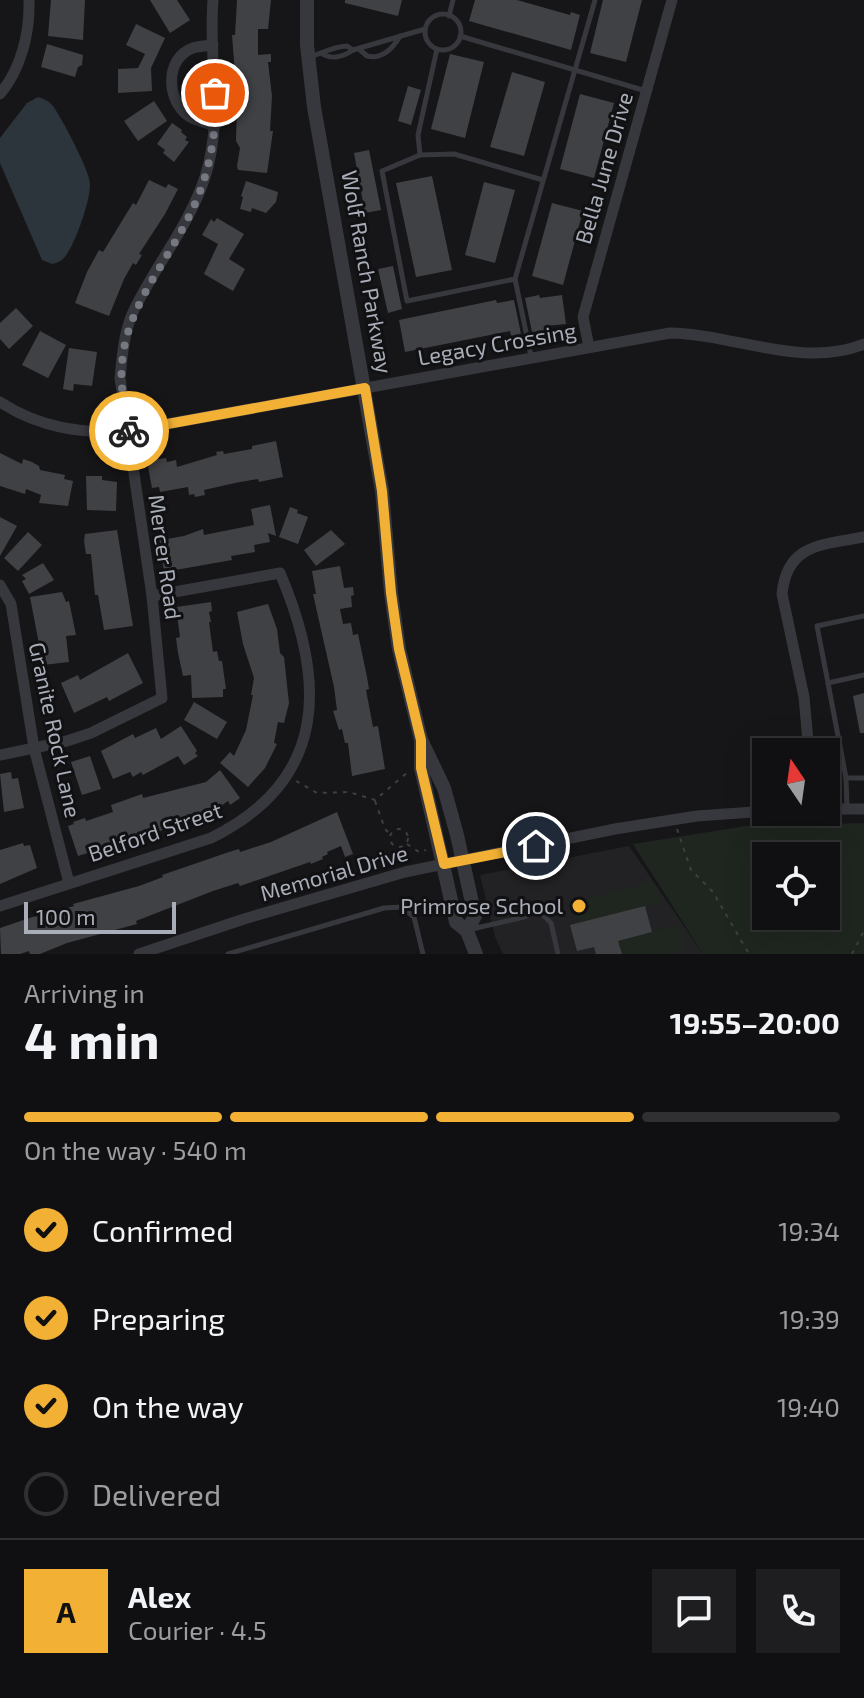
<!DOCTYPE html>
<html lang="en">
<head>
<meta charset="utf-8">
<style>
  :root { --surface:#101012; --page:#1e1e20; --text:#f1f3f6; --muted:#9c9d9f; --line:#303032; --accent:#f2b134 }
  body { margin:0; font-family:"Exo 2",sans-serif; background:var(--page); color:var(--text); height:100vh; display:flex; flex-direction:column; font-size:30px; white-space:nowrap }
  * { box-sizing:border-box; margin:0 }
  p { font-size:26px; color:var(--muted) }
  .icon { flex:none; width:44px; height:44px; fill:none; stroke:currentColor; stroke-width:2; stroke-linecap:round; stroke-linejoin:round }
  .map { position:relative; height:954px; overflow:hidden }
  .details { display:flex; flex-direction:column; background:var(--surface); flex:1 }
  .details>* { flex:none }
  .needle { width:52px; rotate:347deg }
  .fabs { position:absolute; left:752px; top:738px; display:grid; gap:16px }
  .fabs a { display:grid; place-items:center; width:88px; height:88px; border-radius:0px; background:var(--surface); box-shadow:0 8px 32px #0002,0 0 0 2px var(--line); font-size:40px }
  .scale { position:absolute; left:24px; bottom:20px; width:152px; box-sizing:border-box; padding-left:8px; border:4px solid #a8adb8; border-top:0; font-size:22px; line-height:28px; white-space:nowrap; color:#a8adb8; -webkit-text-stroke:6px #111113; paint-order:stroke }
  .pin { position:absolute; display:grid; place-items:center; width:68px; height:68px; color:#fff; margin:-34px; border:4px solid #fff; border-radius:50%; box-shadow:0 2px 8px #0007 }
  .courier { position:absolute; display:grid; place-items:center; width:80px; height:80px; margin:-40px; border:6px solid #f2b134; border-radius:50%; background:#fff; color:#222; box-shadow:0 2px 10px #0007 }
  .overview em { font-style:normal; font-weight:700 }
  .overview div { display:flex; flex-direction:column-reverse }
  .overview { display:flex; align-items:center; justify-content:space-between; height:136px; padding:0 24px }
  h1 { font-size:52px; font-weight:700; line-height:60px }
  .bar { display:grid; grid-template-columns:repeat(4,1fr); gap:12px 8px; align-content:center; height:96px; padding:0 24px }
  .bar i { height:10px; border-radius:6px; background:var(--line) }
  .bar .active { background:var(--accent) }
  .bar p { grid-column:span 4 }
  .line { display:flex; align-items:center; gap:20px; padding:0 24px; border-top:2px solid var(--line) }
  .line div { flex:1 }
  .round { display:grid; place-items:center; flex:none; width:84px; height:84px; border-radius:0px; background:var(--page) }
  ol { padding:0 24px; list-style:none }
  li { display:flex; align-items:center; gap:24px; height:88px }
  li p { margin-inline-start:auto }
  li .icon { padding:8px; border-radius:50%; background:var(--accent); color:#111; stroke-width:4 }
  li:last-child { color:var(--muted) }
  li i { width:44px; height:44px; border:4px solid var(--line); border-radius:50% }
  .map>svg:first-child { display:block }
  .built { fill:#222225 }
  .green { fill:#1e261f; fill-rule:evenodd }
  .water { fill:#2c353c }
  .building { fill:#404145 }
  .lines { fill:none; stroke-linecap:round; stroke-linejoin:round }
  .path { stroke:#3d3f44; stroke-width:2; stroke-dasharray:4 6; stroke-linecap:butt }
  .service { stroke:#37383d; stroke-width:5 }
  .minor { stroke:#37383d; stroke-width:11 }
  .tertiary { stroke:#37383d; stroke-width:14 }
  .done { stroke:#757880; stroke-width:8; stroke-dasharray:0 14.4 }
  .route { stroke:#f2b134; stroke-width:10 }
  .poi-dot { fill:#f2b134; stroke:#111113; stroke-width:3 }
  .labels { text-anchor:middle; stroke-width:6; stroke-linejoin:round; paint-order:stroke }
  .street-label { font-size:22px; fill:#a8adb8; stroke:#111113 }
  .poi-label { font-size:22px; fill:#a8adb8; stroke:#111113; text-anchor:end }
</style>
</head>
<body>
<div class="map">
<svg width="864" height="954" viewBox="0 0 864 954">
  <rect width="100%" height="100%" fill="#161618"/>
  <polygon class="built" points="629,846 703,954 503,954 495,937 480,875"/>
  <g class="green">
    <path d="M864,823V954H703L633,844L746,826ZM826,856V916H766V856Z"/>
    <polygon points="652,882 664,902 578,923 573,902"/>
    <polygon points="680,924 687,949 668,954 622,954 618,941"/>
  </g>
  <path class="water" d="M38,97C44,99 49,101 53,106C61,117 90,171 90,184C91,199 74,249 63,259C60,262 56,263 52,264L42,260L0,163V138L27,103Z"/>
  <g class="building">
    <polygon points="51,0 85,0 83,40 48,36"/>
    <polygon points="150,0 177,0 190,20 170,33"/>
    <polygon points="237,0 271,0 268,29 258,29 258,55 271,54 271,62 268,62 272,96 270,131 273,131 267,173 238,170 237,166 240,148 236,141 237,99 232,35 235,35"/>
    <polygon points="345,0 402,0 398,16 345,3"/>
    <polygon points="475,0 517,0 570,15 571,12 580,15 571,50 469,21"/>
    <polygon points="603,0 642,0 626,62 590,53"/>
    <polygon points="136,24 165,38 151,68 152,91 118,93 118,69 138,68 145,54 126,45"/>
    <polygon points="47,44 83,55 82,65 78,67 75,77 41,67"/>
    <polygon points="450,54 484,62 465,138 431,129"/>
    <polygon points="512,72 545,82 524,156 490,147"/>
    <polygon points="408,86 421,90 411,125 398,121"/>
    <polygon points="580,94 614,103 594,178 560,169"/>
    <polygon points="154,101 167,121 138,141 124,121"/>
    <polygon points="172,123 182,130 181,132 187,137 185,140 189,142 174,162 163,153 165,150 157,144"/>
    <polygon points="369,150 381,210 365,213 354,153"/>
    <polygon points="432,176 452,270 416,277 396,183"/>
    <polygon points="149,180 166,188 168,184 178,189 165,214 139,254 142,255 136,265 133,263 124,279 109,316 75,303 87,272 99,250 103,252 133,203 136,205"/>
    <polygon points="246,181 278,192 276,202 266,213 252,208 251,212 240,209 243,197 241,196"/>
    <polygon points="484,182 515,190 495,263 465,255"/>
    <polygon points="552,203 583,211 563,285 532,276"/>
    <polygon points="217,218 244,234 229,259 245,269 233,291 204,274 218,244 202,235 211,219 214,222"/>
    <polygon points="393,266 402,309 388,313 378,269"/>
    <polygon points="539,295 540,298 562,295 566,324 545,326 546,331 532,332 525,298"/>
    <polygon points="496,300 497,303 514,300 521,334 511,336 510,331 405,352 399,320"/>
    <polygon points="16,308 33,326 9,349 0,339 0,323"/>
    <polygon points="40,331 66,345 48,378 22,365"/>
    <polygon points="69,348 97,352 92,386 74,384 73,391 63,389"/>
    <polygon points="276,441 283,477 259,482 258,479 235,483 204,490 205,495 195,497 194,494 189,495 188,487 160,492 159,487 152,488 147,461 166,458 167,462 176,460 177,467 217,455 216,452 223,451 224,454 252,449 252,446"/>
    <polygon points="0,453 22,464 23,459 32,462 39,466 40,470 65,475 64,479 73,481 68,506 39,503 41,495 26,489 25,494 0,486"/>
    <polygon points="86,476 102,476 102,480 117,482 116,511 87,510"/>
    <polygon points="270,505 276,536 268,533 270,542 254,545 255,552 231,556 232,560 164,572 159,537 167,536 167,539 184,536 203,529 204,535 254,525 251,509"/>
    <polygon points="290,507 298,510 297,513 308,517 298,544 279,537"/>
    <polygon points="0,517 17,526 0,556"/>
    <polygon points="117,530 133,626 104,630 98,595 95,595 91,554 86,554 84,541 85,534"/>
    <polygon points="331,530 345,544 316,566 304,550"/>
    <polygon points="28,532 42,545 18,571 4,558"/>
    <polygon points="43,563 54,580 29,594 22,581 26,579 22,575"/>
    <polygon points="340,566 344,588 353,587 354,595 351,596 352,607 340,609 343,624 351,623 353,635 358,634 367,677 369,689 366,690 373,727 378,726 385,769 352,776 348,743 345,743 342,729 339,730 333,711 337,710 334,687 313,594 316,594 312,571"/>
    <polygon points="62,592 66,602 69,601 76,635 66,636 69,662 43,665 30,597"/>
    <polygon points="211,602 212,611 209,612 211,622 209,622 213,652 217,651 219,661 222,661 226,689 223,689 223,697 192,698 191,675 183,676 178,653 176,638 180,637 176,607"/>
    <polygon points="268,604 277,629 280,653 284,657 289,703 284,723 278,722 274,743 277,744 265,768 248,787 220,763 230,752 234,756 246,730 253,695 251,695 254,678 243,644 237,612"/>
    <polygon points="128,653 143,683 109,701 107,697 74,713 61,683 78,675 80,680"/>
    <polygon points="864,693 864,733 860,733 853,696"/>
    <polygon points="194,702 227,722 217,739 184,720"/>
    <polygon points="181,726 197,751 195,753 198,756 184,765 178,756 143,775 141,772 133,777 130,772 113,779 101,751 133,734 135,738 156,728 161,739"/>
    <polygon points="90,756 101,789 82,795 71,762"/>
    <polygon points="220,770 240,798 230,805 228,801 211,813 212,815 78,856 68,826 74,824 73,822 85,818 86,821 113,812 111,805 142,794 143,798 206,782"/>
    <polygon points="11,772 12,779 18,778 24,808 4,812 0,774"/>
    <polygon points="337,812 353,854 345,857 341,846 327,852 328,854 322,857 323,859 311,864 310,862 240,886 238,883 213,891 136,921 137,924 67,943 40,954 30,954 29,951 20,954 1,954 0,928 56,909 57,911 74,906 73,904 139,886 163,877 162,875 229,852 239,849 240,852 271,842"/>
    <polygon points="23,843 24,846 30,845 37,868 0,884 0,850"/>
    <polygon points="645,906 652,932 618,941 622,954 596,954 594,947 577,951 570,925"/>
  </g>
  <g class="lines">
    <g class="path">
      <polyline points="296,781 317,793 349,792 375,800 408,772"/>
      <polyline points="375,801 385,829 390,834"/>
      <circle cx="399" cy="838" r="9"/>
      <polyline points="677,829 691,870 713,892 749,954"/>
      <polyline points="407,844 419,852 426,850"/>
      <polyline points="852,954 864,931"/>
    </g>
    <g class="service">
      <circle cx="443" cy="32" r="18"/>
      <polyline points="449,16 453,0"/>
      <polyline points="460,36 646,91"/>
      <path d="M359,49L367,56C383,60 393,48 400,36"/>
      <polyline points="437,49 418,135 420,155 382,171 407,301 515,279 595,0"/>
      <polyline points="353,50 425,29"/>
      <path d="M309,57C324,53 331,47 347,46L353,50C343,57 331,60 321,53"/>
      <polyline points="420,155 454,154 543,180"/>
      <polyline points="515,279 531,356"/>
      <polyline points="828,683 817,626 864,616"/>
      <polyline points="846,778 864,778"/>
      <polyline points="847,807 846,778 828,683 864,675"/>
      <polyline points="472,929 524,917 538,910 551,923 558,954"/>
      <polyline points="228,954 384,908 402,907 414,917 423,954"/>
    </g>
    <g class="minor">
      <path d="M213,45C207,46 199,46 193,48C164,58 166,102 190,117C197,121 207,123 215,126"/>
      <path d="M0,94C21,69 30,33 29,0"/>
      <polyline points="589,347 583,317 672,0"/>
      <path d="M0,402C40,428 82,434 128,431L670,333C734,334 802,369 864,344"/>
      <polyline points="0,585 11,604 34,748 69,883"/>
      <path d="M809,752L804,697L782,594C787,543 823,545 864,537"/>
      <path d="M0,755L67,741L91,733L162,698L152,596L120,378C122,357 124,332 133,312C155,266 189,226 205,177C224,119 208,59 213,0"/>
      <polyline points="826,809 864,809"/>
      <path d="M0,906L211,838C329,780 326,681 280,573L152,596"/>
      <polyline points="139,954 244,919 405,872 615,829 697,816 766,811"/>
    </g>
    <g class="tertiary">
      <polyline points="307,0 307,45 314,107 382,491 391,593 399,649 421,740 421,768 456,922 467,931 476,954"/>
      <polyline points="422,742 444,788 457,835 475,916 467,931"/>
    </g>
  </g>
  <g class="lines">
    <path class="done" d="M129,431C125,423 124,407 123,396C112,318 164,272 194,206C210,171 217,131 215,93"/>
    <polyline class="route" points="129,431 365,388 382,491 391,593 399,649 421,740 421,768 444,864 536,846"/>
  </g>
  <circle class="poi-dot" cx="579" cy="906" r="8"/>
  <g class="labels">
    <g class="street-label">
      <text transform="translate(604 168) rotate(-74)" y="8">Bella June Drive</text>
      <text transform="translate(367 272) rotate(80)" y="8">Wolf Ranch Parkway</text>
      <text transform="translate(497 344) rotate(-10)" y="8">Legacy Crossing</text>
      <text transform="translate(165 557) rotate(82)" y="8">Mercer Road</text>
      <text transform="translate(55 730) rotate(78)" y="8">Granite Rock Lane</text>
      <text transform="translate(155 832) rotate(-19)" y="8">Belford Street</text>
      <text transform="translate(334 873) rotate(-16)" y="8">Memorial Drive</text>
    </g>
    <g class="poi-label">
      <text x="563" y="914">Primrose School</text>
    </g>
  </g>
</svg>
<div class="fabs">
<a><svg class="needle" viewBox="-14 -14 28 28"><path d="M0-13l5 13h-10z" fill="#e53935"/><path d="M0 13l5-13h-10z" fill="#9c9d9f"/></svg></a>
<a><svg class="icon" aria-label="locate" viewBox="0 0 24 24"><circle cx="12" cy="12" r="6"/><path d="M12 2v4M12 18v4M2 12h4M18 12h4"/></svg></a>
</div>
<div class="scale">100 m</div>
<div class="pin" style="left:215px;top:93px;background:#ea580c"><svg class="icon" aria-label="bag" viewBox="0 0 24 24"><path d="M5 8h14l-1 12H6zM9 8a3 3 0 0 1 6 0"/></svg></div>
<div class="pin" style="left:536px;top:846px;background:#1f2937"><svg class="icon" aria-label="home" viewBox="0 0 24 24"><path d="M3 11l9-7 9 7M6 9v11h12V9"/></svg></div>
<div class="courier" style="left:129px;top:431px"><svg class="icon" aria-label="bike" viewBox="0 0 24 24"><circle cx="6" cy="16" r="4"/><circle cx="18" cy="16" r="4"/><path d="M6 16l4-8h5l3 8M10 8l3 8H6M13 5h3"/></svg></div>
</div>
<section class="details">
<div class="overview"><div><h1>4 min</h1><p>Arriving in</p></div><em>19:55–20:00</em></div>
<div class="bar"><i class="active"></i><i class="active"></i><i class="active"></i><i></i><p>On the way · 540 m</p></div>
<ol>
<li><svg class="icon" aria-label="check" viewBox="0 0 24 24"><path d="M5 12l5 5 9-10"/></svg>Confirmed<p>19:34</p></li>
<li><svg class="icon" aria-label="check" viewBox="0 0 24 24"><path d="M5 12l5 5 9-10"/></svg>Preparing<p>19:39</p></li>
<li><svg class="icon" aria-label="check" viewBox="0 0 24 24"><path d="M5 12l5 5 9-10"/></svg>On the way<p>19:40</p></li>
<li><i></i>Delivered</li>
</ol>
<div class="line" style="height:144px"><b class="round" style="background:var(--accent);color:#111">A</b><div><b>Alex</b><p>Courier · 4.5</p></div><a class="round"><svg class="icon" aria-label="chat" viewBox="0 0 24 24"><path d="M4 5h16v11H9l-5 4z"/></svg></a><a class="round"><svg class="icon" aria-label="phone" viewBox="0 0 24 24"><path d="M5 4h4l2 5-3 2q2 4 5 5l2-3 5 2v4C11 20 4 13 5 4z"/></svg></a></div>
</section>
</body>
</html>
